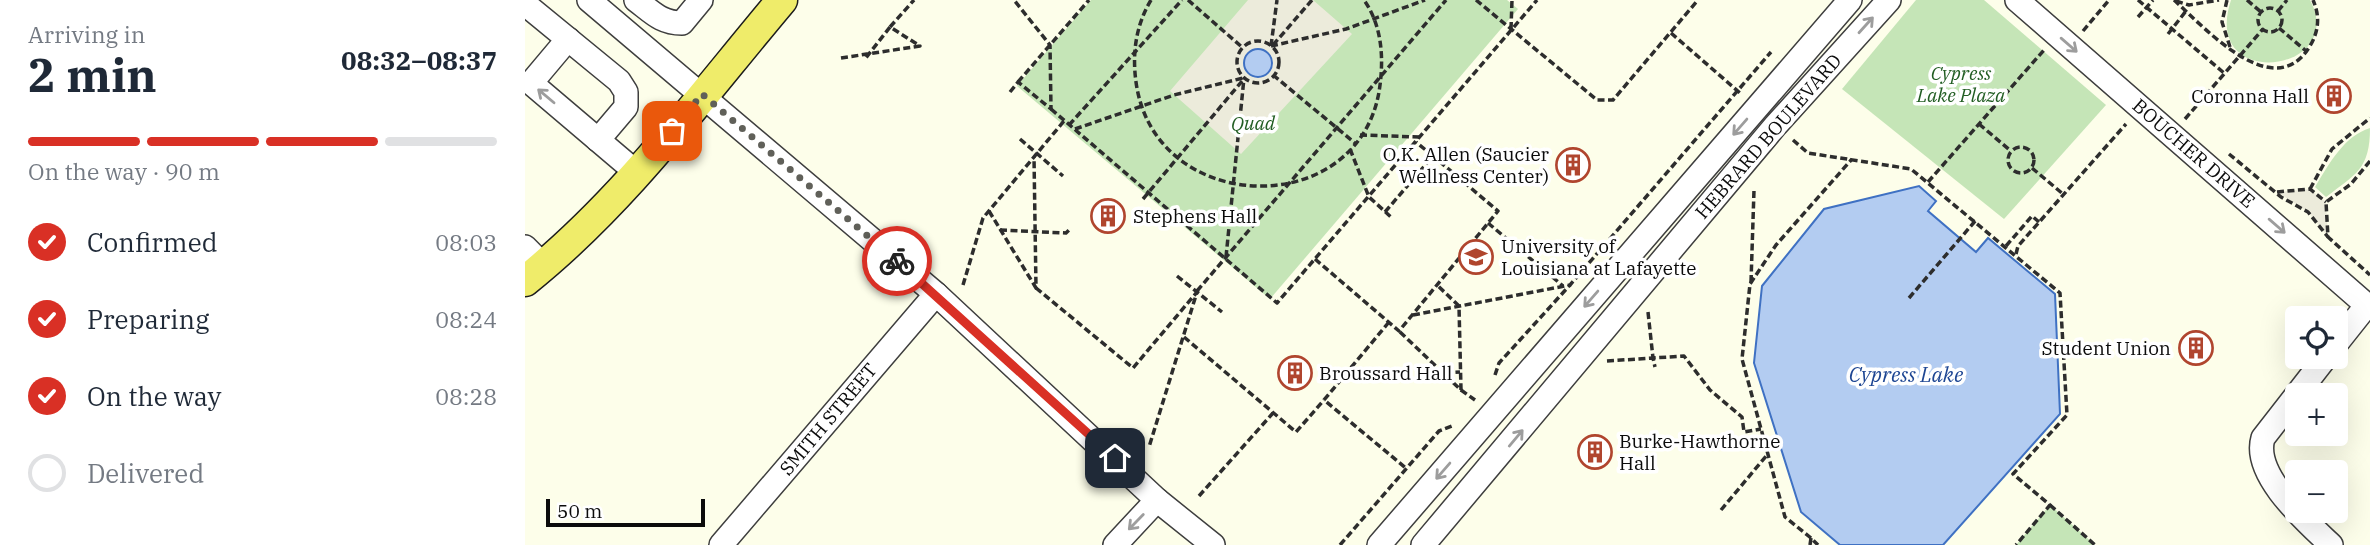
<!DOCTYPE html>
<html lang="en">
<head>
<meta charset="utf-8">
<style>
  :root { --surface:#fff; --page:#f6f6f7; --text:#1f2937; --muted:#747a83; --line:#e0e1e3; --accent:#d93025 }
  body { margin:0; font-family:"IBM Plex Serif",serif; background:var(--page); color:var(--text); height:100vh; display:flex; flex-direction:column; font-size:26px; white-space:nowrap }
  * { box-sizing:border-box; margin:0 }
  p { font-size:23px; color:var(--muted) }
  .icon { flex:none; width:38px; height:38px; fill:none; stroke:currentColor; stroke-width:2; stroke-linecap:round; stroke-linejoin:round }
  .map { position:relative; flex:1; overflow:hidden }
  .details { display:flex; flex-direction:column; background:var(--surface); width:525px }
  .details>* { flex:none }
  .tools { position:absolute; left:1760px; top:306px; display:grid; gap:14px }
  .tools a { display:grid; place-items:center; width:63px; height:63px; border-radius:7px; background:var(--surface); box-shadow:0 7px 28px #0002; font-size:35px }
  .scale { position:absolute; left:21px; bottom:18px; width:159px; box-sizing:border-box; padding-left:7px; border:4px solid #0b0b0b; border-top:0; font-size:19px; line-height:24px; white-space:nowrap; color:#0b0b0b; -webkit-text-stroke:5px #fff; paint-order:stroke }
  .pin { position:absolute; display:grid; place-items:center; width:60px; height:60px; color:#fff; margin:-30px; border-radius:14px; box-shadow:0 4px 10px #0006 }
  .courier { position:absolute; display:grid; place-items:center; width:70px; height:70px; margin:-35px; border:5px solid #d93025; border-radius:50%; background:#fff; color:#222; box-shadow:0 2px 9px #0007 }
  .summary em { font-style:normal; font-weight:700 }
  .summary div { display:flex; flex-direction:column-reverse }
  .summary { display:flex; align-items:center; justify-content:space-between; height:119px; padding:0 28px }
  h1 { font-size:46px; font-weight:700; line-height:52px }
  .bar { display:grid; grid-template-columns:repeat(4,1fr); gap:10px 7px; align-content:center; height:84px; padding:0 28px }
  .bar i { height:9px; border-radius:5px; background:var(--line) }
  .bar .selected { background:var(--accent) }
  .bar p { grid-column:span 4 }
  ol { padding:0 28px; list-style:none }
  li { display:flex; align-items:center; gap:21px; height:77px }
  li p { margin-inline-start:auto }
  li .icon { padding:7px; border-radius:50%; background:var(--accent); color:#fff; stroke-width:4 }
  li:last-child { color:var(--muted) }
  li i { width:38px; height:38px; border:4px solid var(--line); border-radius:50% }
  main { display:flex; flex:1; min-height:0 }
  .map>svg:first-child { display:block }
  .green { fill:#c5e5b7 }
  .plaza { fill:#ecebdb }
  .water { fill:#b3ccf1; stroke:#3f71c3; stroke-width:2 }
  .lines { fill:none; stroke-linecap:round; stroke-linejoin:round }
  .minor-casing { stroke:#3e3e3e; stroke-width:26 }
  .major-casing { stroke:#1c1c1c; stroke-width:33 }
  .path { stroke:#2d2d2d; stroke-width:3.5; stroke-dasharray:7 3.5; stroke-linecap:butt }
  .minor { stroke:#fff; stroke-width:23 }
  .major { stroke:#efec6a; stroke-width:30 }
  .oneway { stroke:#9d9d9d }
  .done { stroke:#606059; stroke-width:7; stroke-dasharray:0 12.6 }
  .route { stroke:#d93025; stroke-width:9 }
  .labels { text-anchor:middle; stroke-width:7; stroke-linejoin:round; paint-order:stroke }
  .park-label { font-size:19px; font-style:italic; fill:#215d22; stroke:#fff }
  .poi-label { font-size:19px; fill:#0b0b0b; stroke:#fff; text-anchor:start }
  .street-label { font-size:19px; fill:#0b0b0b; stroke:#fff }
  .water-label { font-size:21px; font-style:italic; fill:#1e4693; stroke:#fff }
</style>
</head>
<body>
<main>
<section class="details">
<div class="summary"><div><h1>2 min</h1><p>Arriving in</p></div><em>08:32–08:37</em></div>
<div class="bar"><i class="selected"></i><i class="selected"></i><i class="selected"></i><i></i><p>On the way · 90 m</p></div>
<ol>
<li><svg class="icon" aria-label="check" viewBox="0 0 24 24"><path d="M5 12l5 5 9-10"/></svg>Confirmed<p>08:03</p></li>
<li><svg class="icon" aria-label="check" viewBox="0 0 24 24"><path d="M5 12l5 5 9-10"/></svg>Preparing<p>08:24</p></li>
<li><svg class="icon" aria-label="check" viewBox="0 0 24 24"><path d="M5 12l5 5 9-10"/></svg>On the way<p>08:28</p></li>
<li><i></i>Delivered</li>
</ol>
</section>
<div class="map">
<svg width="1845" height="545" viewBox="0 0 1845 545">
  <rect width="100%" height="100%" fill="#fdfeea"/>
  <g class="green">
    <polygon points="566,0 982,0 993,9 745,299 492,86"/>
    <polygon points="1391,0 1459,0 1581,105 1479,219 1317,89"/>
    <path d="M1706,0H1785C1824,73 1675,93 1706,0Z"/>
    <path d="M1845,128C1845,169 1831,174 1801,197L1790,187C1804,164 1819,136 1845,128Z"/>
    <polygon points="1525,505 1570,545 1491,545"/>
  </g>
  <g class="plaza">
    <polygon points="723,0 788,0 827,34 716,154 645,91"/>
    <polygon points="1785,189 1801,202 1803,237 1783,212 1752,192"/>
  </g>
  <g class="water">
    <circle cx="733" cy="63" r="14"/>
    <polygon points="1394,186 1411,201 1403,211 1451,252 1463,238 1530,294 1535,414 1418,545 1315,545 1276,512 1229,363 1237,286 1299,209"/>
  </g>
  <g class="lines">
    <g class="minor-casing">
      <g id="minor">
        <polyline points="64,0 411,294 632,500 688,545"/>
        <path d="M111,0C127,12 136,23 157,23L176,0"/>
        <polyline points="1492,0 1845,308"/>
        <polyline points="0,4 94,81 101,92 101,107 73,140"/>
        <polyline points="43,39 6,83 112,173"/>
        <polyline points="0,247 19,266"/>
        <polyline points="1811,344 1842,305"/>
        <path d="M1801,357L1738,438C1727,475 1782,522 1806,545"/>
        <polyline points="196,545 411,294"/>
        <polyline points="590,545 632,500"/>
        <polyline points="854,545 1325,0"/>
        <polyline points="898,545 1251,125 1364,0"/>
      </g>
    </g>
    <g class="major-casing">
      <path id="major" d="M0,281C99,202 176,96 257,0"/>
    </g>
    <g class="path">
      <path d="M626,0C611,25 607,53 611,82C629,216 831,222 854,92C859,61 858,27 839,0"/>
      <polyline points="663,0 718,48"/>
      <polyline points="951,0 1072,100 1088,100 1173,0"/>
      <polyline points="1613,0 1699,73"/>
      <path d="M1649,0C1679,27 1749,106 1785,46C1794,31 1795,16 1788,0"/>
      <polyline points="1702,0 1697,22 1705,47"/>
      <polyline points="1722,0 1736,12"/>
      <polyline points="1651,1 1664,5 1694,0"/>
      <circle cx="1745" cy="20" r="12"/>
      <polyline points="1753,11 1762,0"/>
      <polyline points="1613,17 1628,0"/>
      <polyline points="365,27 389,0"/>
      <polyline points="1754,28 1781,51"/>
      <polyline points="986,29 987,0"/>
      <polyline points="1558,31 1584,0"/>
      <polyline points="1146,33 1215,93"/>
      <polyline points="1643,34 1661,11"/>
      <circle cx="733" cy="62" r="21"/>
      <polyline points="748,45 787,0"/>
      <polyline points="746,46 821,29 900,0"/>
      <polyline points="746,46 752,0"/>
      <polyline points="316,58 395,46 365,27 340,59"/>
      <polyline points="748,75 830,143"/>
      <polyline points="493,82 564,0"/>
      <polyline points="485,92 493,82 526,109 525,45 489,0"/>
      <polyline points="526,109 752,303 1012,0"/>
      <polyline points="1660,119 1738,29"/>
      <polyline points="1454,124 1486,151"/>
      <polyline points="544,125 657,0"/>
      <polyline points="550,129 649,95 718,78"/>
      <polyline points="835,135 895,137"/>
      <polyline points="495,139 538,176"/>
      <polyline points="1268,140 1283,153 1386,169 1535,293 1542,415 1488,474 1525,505 1491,545"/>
      <circle cx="1496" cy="160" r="13"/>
      <polyline points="825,149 844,197 866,217"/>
      <polyline points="1704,154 1756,197 1783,212 1803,237"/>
      <polyline points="1845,161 1826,184 1801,202 1803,237 1845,275"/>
      <polyline points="1507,168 1538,194"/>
      <polyline points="1403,182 1519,50"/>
      <polyline points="1785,189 1807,149 1845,118"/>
      <polyline points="1752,192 1785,189 1801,202"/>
      <polyline points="618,199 718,80"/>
      <polyline points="464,211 511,288 509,157"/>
      <polyline points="860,212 908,156 891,142"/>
      <polyline points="963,223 1038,286"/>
      <polyline points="475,230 541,233 544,230"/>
      <polyline points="1481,246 1507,216 1514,222"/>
      <polyline points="1491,254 1493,246 1601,124"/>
      <polyline points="701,257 719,78"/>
      <polyline points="790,259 874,331 973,211 908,156"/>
      <polyline points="652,276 697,312"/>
      <polyline points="1226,282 1229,190"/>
      <polyline points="438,285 458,218 539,121"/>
      <polyline points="511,288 608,368 672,292 624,447"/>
      <polyline points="672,291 921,0"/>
      <polyline points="1384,298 1451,220"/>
      <polyline points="1123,312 1128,358 1159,356 1185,390 1217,417 1219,432 1236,429"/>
      <polyline points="888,315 1045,285 1246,52"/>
      <polyline points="864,322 799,400 882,469"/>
      <polyline points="875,332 936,390 934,306 912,285"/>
      <polyline points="659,337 771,432 799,400"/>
      <polyline points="1082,361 1128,358 1130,367"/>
      <polyline points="920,373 935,372"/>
      <polyline points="970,375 974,363 1045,285"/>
      <polyline points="936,390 950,400"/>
      <polyline points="674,496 748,413"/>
      <polyline points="1525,505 1570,545"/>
      <polyline points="1196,510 1242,455"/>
      <polyline points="1286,538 1260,517 1217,359 1225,284 1251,245 1327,159"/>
      <polyline points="815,545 914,431 927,426"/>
      <polyline points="1285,545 1286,538 1293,545"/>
    </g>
    <use href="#minor" class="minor"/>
    <use href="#major" class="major"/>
  </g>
  <defs><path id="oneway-shaft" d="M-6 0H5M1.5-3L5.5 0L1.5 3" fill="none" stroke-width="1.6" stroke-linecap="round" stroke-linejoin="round" transform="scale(1.75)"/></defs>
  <g class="oneway">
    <use href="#oneway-shaft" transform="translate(1341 25) rotate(-48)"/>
    <use href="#oneway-shaft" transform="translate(1544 45) rotate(41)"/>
    <use href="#oneway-shaft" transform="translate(21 96) rotate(-140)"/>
    <use href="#oneway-shaft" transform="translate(1215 127) rotate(131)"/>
    <use href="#oneway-shaft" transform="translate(1752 226) rotate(41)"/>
    <use href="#oneway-shaft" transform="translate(1066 299) rotate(131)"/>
    <use href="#oneway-shaft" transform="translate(991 438) rotate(-50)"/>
    <use href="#oneway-shaft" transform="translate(918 471) rotate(131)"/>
    <use href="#oneway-shaft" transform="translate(611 522) rotate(134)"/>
  </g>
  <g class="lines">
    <polyline class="done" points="147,131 177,94 372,261"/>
    <polyline class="route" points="372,261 590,458"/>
  </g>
  <defs>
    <g id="building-ring" transform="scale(1.75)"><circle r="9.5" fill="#fff" stroke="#b0452e" stroke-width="1.5"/><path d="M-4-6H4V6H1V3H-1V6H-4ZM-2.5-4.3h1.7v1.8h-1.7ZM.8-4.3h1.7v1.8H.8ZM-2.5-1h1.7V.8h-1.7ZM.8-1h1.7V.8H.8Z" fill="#b0452e"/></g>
    <g id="university-ring" transform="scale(1.75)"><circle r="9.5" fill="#fff" stroke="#b0452e" stroke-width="1.5"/><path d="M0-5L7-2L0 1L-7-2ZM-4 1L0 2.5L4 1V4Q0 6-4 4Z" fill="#b0452e"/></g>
  </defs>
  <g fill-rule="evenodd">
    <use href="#building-ring" x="1809" y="96"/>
    <use href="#building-ring" x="1048" y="165"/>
    <use href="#building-ring" x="583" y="216"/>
    <use href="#university-ring" x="951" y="257"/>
    <use href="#building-ring" x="1671" y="348"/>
    <use href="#building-ring" x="770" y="373"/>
    <use href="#building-ring" x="1070" y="452"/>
  </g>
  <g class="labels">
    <g class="park-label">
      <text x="1436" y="80">Cypress<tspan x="1436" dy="22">Lake Plaza</tspan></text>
      <text x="728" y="130">Quad</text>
    </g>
    <g class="poi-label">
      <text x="1784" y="103" text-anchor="end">Coronna Hall</text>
      <text x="1024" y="161" text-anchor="end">O.K. Allen (Saucier<tspan x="1024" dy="22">Wellness Center)</tspan></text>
      <text x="608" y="223">Stephens Hall</text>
      <text x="976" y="253">University of<tspan x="976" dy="22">Louisiana at Lafayette</tspan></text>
      <text x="1646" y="355" text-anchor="end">Student Union</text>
      <text x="794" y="380">Broussard Hall</text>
      <text x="1094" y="448">Burke-Hawthorne<tspan x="1094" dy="22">Hall</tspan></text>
    </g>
    <g class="street-label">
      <text transform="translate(1243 136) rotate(-49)" y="7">HEBRARD BOULEVARD</text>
      <text transform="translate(1669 153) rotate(41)" y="7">BOUCHER DRIVE</text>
      <text transform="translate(303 419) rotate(-50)" y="7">SMITH STREET</text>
    </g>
    <g class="water-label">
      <text x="1381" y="382">Cypress Lake</text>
    </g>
  </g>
</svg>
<div class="tools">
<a><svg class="icon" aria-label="locate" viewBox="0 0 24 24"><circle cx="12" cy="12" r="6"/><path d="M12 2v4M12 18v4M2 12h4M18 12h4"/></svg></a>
<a>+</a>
<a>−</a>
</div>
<div class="scale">50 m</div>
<div class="pin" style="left:147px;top:131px;background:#ea580c"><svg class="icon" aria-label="bag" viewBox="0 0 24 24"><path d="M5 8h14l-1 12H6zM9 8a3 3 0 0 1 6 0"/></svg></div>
<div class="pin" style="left:590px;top:458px;background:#1f2937"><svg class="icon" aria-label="home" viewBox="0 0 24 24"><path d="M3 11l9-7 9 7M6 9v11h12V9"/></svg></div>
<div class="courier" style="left:372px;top:261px"><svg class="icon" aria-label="bike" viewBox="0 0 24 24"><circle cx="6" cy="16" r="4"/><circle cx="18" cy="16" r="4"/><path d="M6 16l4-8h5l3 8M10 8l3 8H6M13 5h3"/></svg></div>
</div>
</main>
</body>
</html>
